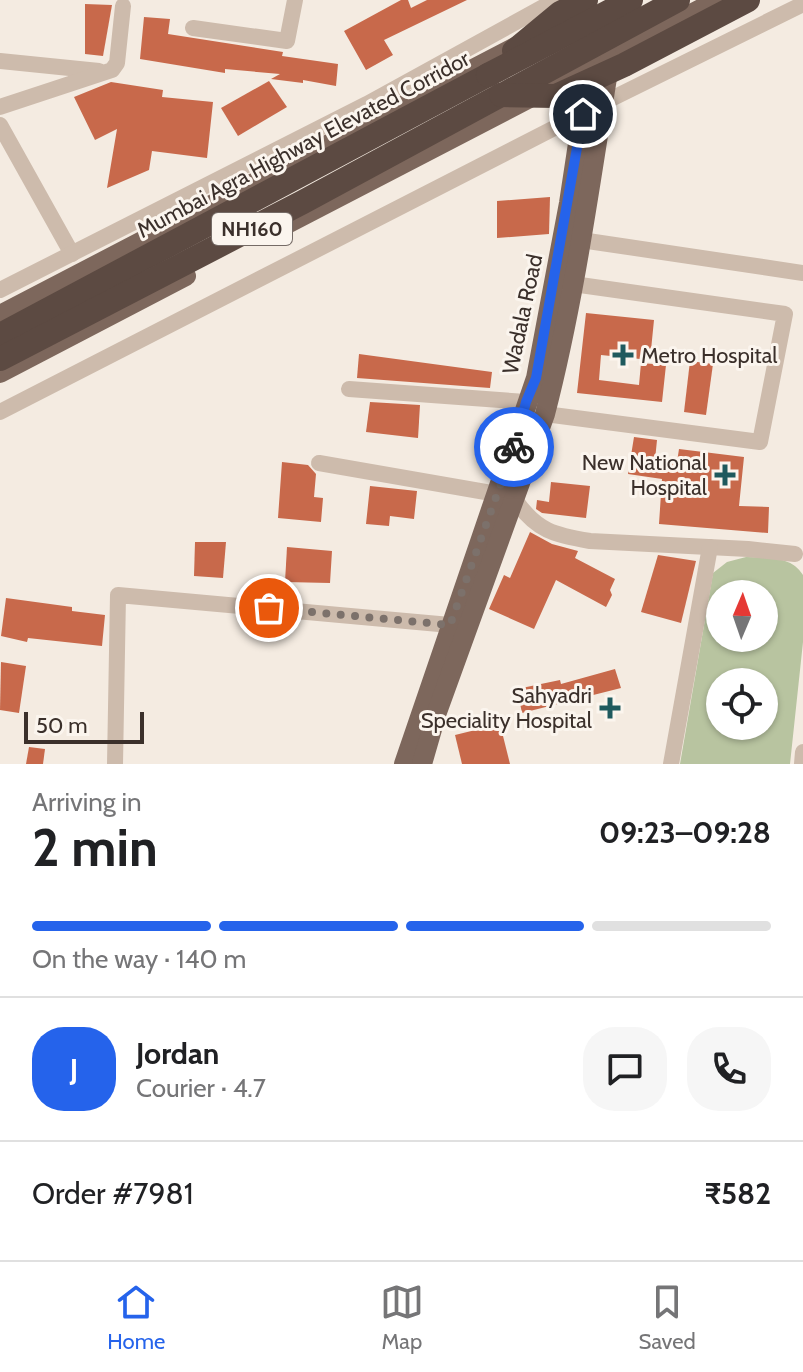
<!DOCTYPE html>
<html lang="en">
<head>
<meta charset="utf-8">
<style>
  :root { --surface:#fff; --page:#f6f6f6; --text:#202124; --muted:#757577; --line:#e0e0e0; --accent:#2563eb }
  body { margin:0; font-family:Cabin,sans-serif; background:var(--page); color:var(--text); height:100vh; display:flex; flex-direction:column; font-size:30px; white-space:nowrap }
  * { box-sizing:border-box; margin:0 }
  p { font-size:26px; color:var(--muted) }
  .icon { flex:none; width:44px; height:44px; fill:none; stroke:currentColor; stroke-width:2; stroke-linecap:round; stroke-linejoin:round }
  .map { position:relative; height:764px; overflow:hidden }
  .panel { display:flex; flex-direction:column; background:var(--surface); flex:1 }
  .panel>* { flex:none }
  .needle { width:52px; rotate:2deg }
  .controls { position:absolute; left:706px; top:580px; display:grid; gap:16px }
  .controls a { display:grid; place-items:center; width:72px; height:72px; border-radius:50%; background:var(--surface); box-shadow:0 2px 6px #0004; font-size:40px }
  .scale { position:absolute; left:24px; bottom:20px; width:120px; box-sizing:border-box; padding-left:8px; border:4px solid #3b302b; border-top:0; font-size:22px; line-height:28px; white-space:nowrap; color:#3b302b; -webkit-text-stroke:6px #fbf5ee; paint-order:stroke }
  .pin { position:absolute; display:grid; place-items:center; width:68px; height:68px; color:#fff; margin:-34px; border:4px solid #fff; border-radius:50%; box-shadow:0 2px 8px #0007 }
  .courier { position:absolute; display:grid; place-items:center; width:80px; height:80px; margin:-40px; border:6px solid #2563eb; border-radius:50%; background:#fff; color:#222; box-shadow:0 2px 10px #0007 }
  .overview em { font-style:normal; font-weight:800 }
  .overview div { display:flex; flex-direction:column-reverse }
  .overview { display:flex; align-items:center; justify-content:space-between; height:136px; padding:0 32px }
  h1 { font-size:52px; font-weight:800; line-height:60px }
  .bar { display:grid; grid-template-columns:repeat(4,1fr); gap:12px 8px; align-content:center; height:96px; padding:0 32px }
  .bar i { height:10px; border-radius:6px; background:var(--line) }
  .bar .selected { background:var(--accent) }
  .bar p { grid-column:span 4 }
  .line { display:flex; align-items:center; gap:20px; padding:0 32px; border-top:2px solid var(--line) }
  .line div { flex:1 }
  .round { display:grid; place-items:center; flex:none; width:84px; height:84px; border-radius:32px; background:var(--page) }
  .menu { display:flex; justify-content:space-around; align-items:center; height:112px; border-top:2px solid var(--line); background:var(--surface); font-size:22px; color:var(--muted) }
  .menu a { display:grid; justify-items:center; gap:4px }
  .menu .selected { color:var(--accent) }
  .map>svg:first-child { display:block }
  .green { fill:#b8c4a0; fill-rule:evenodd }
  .building { fill:#c8694b }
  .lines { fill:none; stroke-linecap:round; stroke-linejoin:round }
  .minor { stroke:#cdbbac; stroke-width:16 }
  .major { stroke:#7d675c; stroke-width:20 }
  .highway { stroke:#5c4a42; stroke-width:24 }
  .highway-bridge { stroke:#5c4a42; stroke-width:24 }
  .done { stroke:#7c716b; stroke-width:8; stroke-dasharray:0 14.4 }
  .route { stroke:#2563eb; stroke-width:10 }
  .poi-dot { fill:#1f5a5e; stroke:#fbf5ee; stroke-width:3 }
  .labels { text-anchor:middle; stroke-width:6; stroke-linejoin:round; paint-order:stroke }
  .shield { fill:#fbf5ee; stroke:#756b66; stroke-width:2 }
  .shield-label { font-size:20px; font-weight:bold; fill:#3b302b }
  .street-label { font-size:22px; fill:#3b302b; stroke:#fbf5ee }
  .poi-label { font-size:22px; fill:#3b302b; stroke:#fbf5ee; text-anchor:end }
</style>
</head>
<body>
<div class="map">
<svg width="803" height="764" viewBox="0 0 803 764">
  <rect width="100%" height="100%" fill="#f4ebe1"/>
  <path class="green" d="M746,557C766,558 791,555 803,575V642L790,764H680L713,573L727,562ZM720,594H764V638H720ZM720,682H764V726H720Z"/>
  <g class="building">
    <polygon points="401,0 408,0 411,8 427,0 467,0 384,40 393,55 366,70 344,31"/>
    <polygon points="85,4 112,5 103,56 85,54"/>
    <polygon points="144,17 170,19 168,34 283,52 282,56 338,64 336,86 303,80 303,83 271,79 280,74 225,69 225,73 140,59"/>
    <polygon points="269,81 287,107 238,136 221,108"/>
    <polygon points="111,82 163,90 162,97 213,102 207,158 152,151 149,170 107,188 117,129 95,140 74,97"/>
    <polygon points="550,197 549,234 497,238 497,201"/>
    <polygon points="586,313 654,320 650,360 601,355 599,380 639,385 641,363 666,365 662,402 577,393"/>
    <polygon points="359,354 492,372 490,388 357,378"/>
    <polygon points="690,361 713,364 706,415 684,412"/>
    <polygon points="370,402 420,405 418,438 366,432"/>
    <polygon points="634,437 657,440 655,460 677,462 679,449 744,457 739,506 769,507 768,533 659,524 662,479 628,474"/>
    <polygon points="282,462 308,465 316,474 314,497 323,498 321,522 278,518"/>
    <polygon points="551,482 590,486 586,518 542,513 536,509 537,500 549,502"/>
    <polygon points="370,486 417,491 414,519 390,516 389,526 366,524"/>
    <polygon points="530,532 552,544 578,551 575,558 615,579 610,590 612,595 606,607 556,580 534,629 489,609 504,575 510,578"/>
    <polygon points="195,542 226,542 223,578 194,576"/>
    <polygon points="287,547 332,551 330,583 285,582"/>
    <polygon points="658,555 696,561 681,623 641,612"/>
    <polygon points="6,598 72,607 72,611 105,615 102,646 28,638 27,642 1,636"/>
    <polygon points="1,662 26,666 19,713 0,710"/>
    <polygon points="615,669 621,688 522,713 517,689 560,680 561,684"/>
    <polygon points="500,724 510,764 462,764 455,735"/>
    <polygon points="29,747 45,749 43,764 26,764"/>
  </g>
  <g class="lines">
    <g class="minor">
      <polyline points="193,28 287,41 295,0"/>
      <polyline points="0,61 99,71"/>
      <polyline points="0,107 112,70 117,63 123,6"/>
      <polyline points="0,125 72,254"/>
      <polyline points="581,240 803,273"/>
      <polyline points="0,290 367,104 556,0"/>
      <polyline points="349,389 526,402"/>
      <polyline points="0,412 603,103 803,4"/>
      <polyline points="545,414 760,442 785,314 573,284"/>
      <polyline points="319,463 497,494"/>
      <path d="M515,500C537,531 554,535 590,541L748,549L795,554"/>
      <polyline points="115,764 118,595 461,626"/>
      <polyline points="671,764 710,547"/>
      <polyline points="802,764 803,752"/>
    </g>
    <g class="major">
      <polyline points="289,223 718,0"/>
      <polyline points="0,315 525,42"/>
      <polyline points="0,373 186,276"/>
      <polyline points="404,764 536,378 569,203 589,71"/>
      <path d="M422,764L437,712L545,414C575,298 591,177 610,59"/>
    </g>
    <g class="highway">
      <polyline points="0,335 488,75"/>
      <polyline points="0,359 303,202 501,95"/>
    </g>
    <g class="highway-bridge">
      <polyline points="514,51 560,13 586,0"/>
      <polyline points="488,75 631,0"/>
      <polyline points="504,94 678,0"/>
      <polyline points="501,95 556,96 624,65 748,0"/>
    </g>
  </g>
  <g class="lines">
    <polyline class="done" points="269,608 450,625 514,447"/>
    <polyline class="route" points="514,447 526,402 536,378 583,114"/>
  </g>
  <g class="poi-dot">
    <path d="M619 343h8v8h8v8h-8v8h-8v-8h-8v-8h8z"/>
    <path d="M721 463h8v8h8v8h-8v8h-8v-8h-8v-8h8z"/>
    <path d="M606 696h8v8h8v8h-8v8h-8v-8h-8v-8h8z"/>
  </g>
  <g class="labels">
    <rect class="shield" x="212" y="213" width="80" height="32" rx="6"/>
    <g class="shield-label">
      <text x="252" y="236">NH160</text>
    </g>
    <g class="street-label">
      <text transform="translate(303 144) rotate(-28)" y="8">Mumbai Agra Highway Elevated Corridor</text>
      <text transform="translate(522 314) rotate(-78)" y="8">Wadala Road</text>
    </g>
    <g class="poi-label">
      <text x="641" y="363" text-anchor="start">Metro Hospital</text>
      <text x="707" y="470">New National<tspan x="707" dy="25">Hospital</tspan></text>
      <text x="592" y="703">Sahyadri<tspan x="592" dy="25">Speciality Hospital</tspan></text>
    </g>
  </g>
</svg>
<div class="controls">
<a><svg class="needle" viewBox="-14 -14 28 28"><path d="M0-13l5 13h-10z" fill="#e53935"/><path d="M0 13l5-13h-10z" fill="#757577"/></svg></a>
<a><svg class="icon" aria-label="locate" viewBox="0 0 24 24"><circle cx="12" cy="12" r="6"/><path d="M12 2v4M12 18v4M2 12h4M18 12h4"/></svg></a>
</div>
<div class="scale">50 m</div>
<div class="pin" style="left:269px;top:608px;background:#ea580c"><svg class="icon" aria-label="bag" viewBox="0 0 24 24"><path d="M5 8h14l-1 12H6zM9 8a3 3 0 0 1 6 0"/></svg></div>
<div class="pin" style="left:583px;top:114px;background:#1f2937"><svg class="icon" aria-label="home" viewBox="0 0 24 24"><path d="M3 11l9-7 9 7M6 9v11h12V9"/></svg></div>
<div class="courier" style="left:514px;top:447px"><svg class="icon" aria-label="bike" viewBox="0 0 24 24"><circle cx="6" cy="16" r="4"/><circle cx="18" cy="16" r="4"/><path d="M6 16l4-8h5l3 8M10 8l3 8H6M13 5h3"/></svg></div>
</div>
<section class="panel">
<div class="overview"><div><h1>2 min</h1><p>Arriving in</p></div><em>09:23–09:28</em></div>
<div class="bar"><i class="selected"></i><i class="selected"></i><i class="selected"></i><i></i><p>On the way · 140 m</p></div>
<div class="line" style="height:144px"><b class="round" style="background:var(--accent);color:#fff">J</b><div><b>Jordan</b><p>Courier · 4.7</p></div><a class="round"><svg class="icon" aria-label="chat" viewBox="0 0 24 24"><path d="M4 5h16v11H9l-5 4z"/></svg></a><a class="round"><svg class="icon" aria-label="phone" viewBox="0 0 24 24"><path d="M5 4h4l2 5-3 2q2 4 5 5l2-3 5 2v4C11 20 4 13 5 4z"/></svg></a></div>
<div class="line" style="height:104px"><div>Order #7981</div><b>₹582</b></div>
</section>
<nav class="menu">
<a class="selected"><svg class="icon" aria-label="home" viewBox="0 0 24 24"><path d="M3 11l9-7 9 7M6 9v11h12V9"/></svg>Home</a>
<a><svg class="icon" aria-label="map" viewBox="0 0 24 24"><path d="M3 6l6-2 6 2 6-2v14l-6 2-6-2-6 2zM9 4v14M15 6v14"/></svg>Map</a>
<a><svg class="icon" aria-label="saved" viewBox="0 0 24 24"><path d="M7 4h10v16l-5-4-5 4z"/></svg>Saved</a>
</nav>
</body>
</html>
